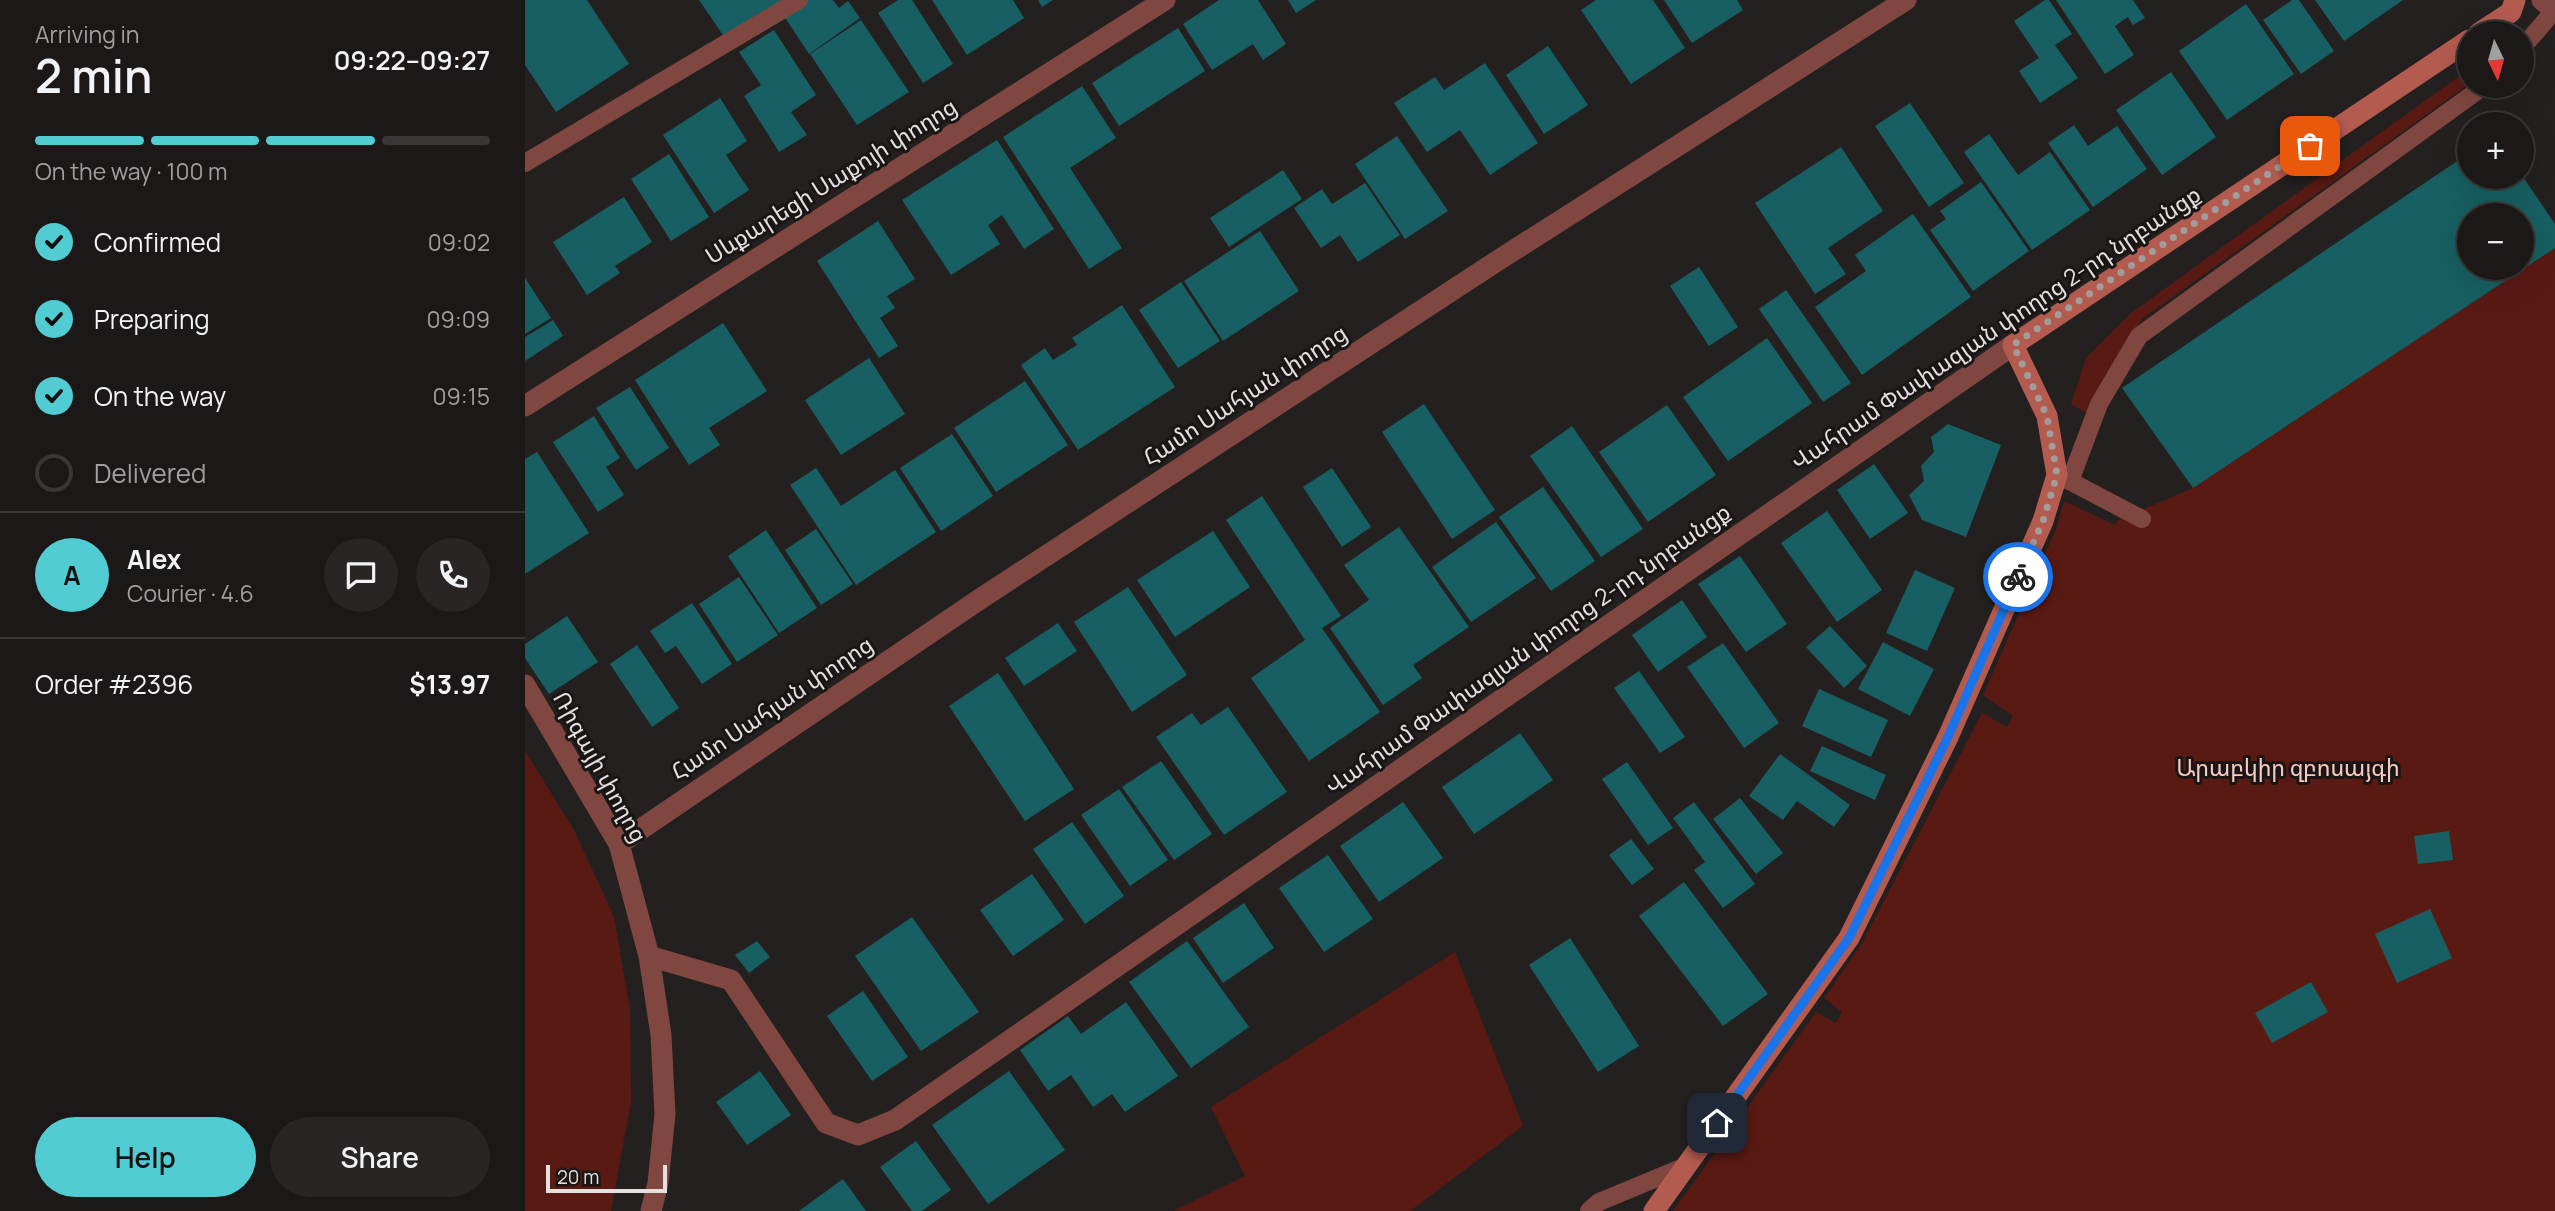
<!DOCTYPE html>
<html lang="en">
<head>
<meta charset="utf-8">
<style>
  :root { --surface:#1b1817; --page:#282524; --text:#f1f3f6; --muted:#a0a0a1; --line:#393736; --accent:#51ccd2 }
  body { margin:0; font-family:Manrope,"Noto Sans Armenian",sans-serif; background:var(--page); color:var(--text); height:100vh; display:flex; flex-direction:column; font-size:26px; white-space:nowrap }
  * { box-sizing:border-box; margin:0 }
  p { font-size:23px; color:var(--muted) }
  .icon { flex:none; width:38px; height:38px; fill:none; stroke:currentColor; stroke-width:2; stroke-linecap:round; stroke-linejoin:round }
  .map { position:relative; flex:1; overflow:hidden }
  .side { display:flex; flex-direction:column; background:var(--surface); width:525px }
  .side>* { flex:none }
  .needle { width:46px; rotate:175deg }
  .controls { position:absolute; left:1932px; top:21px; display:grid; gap:14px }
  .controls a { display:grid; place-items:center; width:77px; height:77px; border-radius:50%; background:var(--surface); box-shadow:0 7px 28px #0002,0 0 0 2px var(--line); font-size:35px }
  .scale { position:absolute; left:21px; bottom:18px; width:121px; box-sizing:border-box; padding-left:7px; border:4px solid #e4e1e0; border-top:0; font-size:19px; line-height:24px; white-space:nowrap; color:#e4e1e0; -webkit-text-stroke:5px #1b1616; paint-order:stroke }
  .pin { position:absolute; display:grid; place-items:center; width:60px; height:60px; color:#fff; margin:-30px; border-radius:14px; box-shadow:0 4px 10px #0006 }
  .courier { position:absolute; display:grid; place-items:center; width:70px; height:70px; margin:-35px; border:5px solid #1a73e8; border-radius:50%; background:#fff; color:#222; box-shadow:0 2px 9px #0007 }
  .summary em { font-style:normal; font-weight:600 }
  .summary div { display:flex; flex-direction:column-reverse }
  .summary { display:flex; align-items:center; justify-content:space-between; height:119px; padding:0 35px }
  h1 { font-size:46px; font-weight:600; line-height:52px }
  .bar { display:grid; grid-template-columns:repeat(4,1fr); gap:10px 7px; align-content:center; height:84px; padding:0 35px }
  .bar i { height:9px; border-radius:5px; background:var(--line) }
  .bar .on { background:var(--accent) }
  .bar p { grid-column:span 4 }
  .line { display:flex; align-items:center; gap:18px; padding:0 35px; border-top:2px solid var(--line) }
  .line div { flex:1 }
  .round { display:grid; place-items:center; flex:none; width:74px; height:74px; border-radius:37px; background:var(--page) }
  ol { padding:0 35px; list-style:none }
  li { display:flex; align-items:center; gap:21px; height:77px }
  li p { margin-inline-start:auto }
  li .icon { padding:7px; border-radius:50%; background:var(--accent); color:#111; stroke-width:4 }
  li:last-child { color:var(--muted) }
  li i { width:38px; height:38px; border:4px solid var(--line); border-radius:50% }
  .primary-button { display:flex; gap:14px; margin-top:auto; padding:14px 35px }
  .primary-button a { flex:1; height:80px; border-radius:42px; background:var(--accent); color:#111; font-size:28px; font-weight:600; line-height:80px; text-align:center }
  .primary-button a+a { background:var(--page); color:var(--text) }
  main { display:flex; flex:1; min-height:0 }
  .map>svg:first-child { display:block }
  .green { fill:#5a1a14 }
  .building { fill:#175f62; fill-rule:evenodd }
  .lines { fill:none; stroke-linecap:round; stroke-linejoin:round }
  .lane { stroke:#7f4740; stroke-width:18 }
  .street { stroke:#7f4740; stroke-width:21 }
  .secondary { stroke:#b45b50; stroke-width:21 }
  .done { stroke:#a19d9c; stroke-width:7; stroke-dasharray:0 12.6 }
  .route { stroke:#1a73e8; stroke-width:9 }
  .labels { text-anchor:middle; stroke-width:6; stroke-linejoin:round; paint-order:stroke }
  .street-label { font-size:23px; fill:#e4e1e0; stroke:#1b1616 }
  .park-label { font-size:23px; fill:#fac9c1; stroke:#1b1616 }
</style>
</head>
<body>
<main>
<section class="side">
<div class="summary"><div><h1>2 min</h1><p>Arriving in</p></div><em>09:22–09:27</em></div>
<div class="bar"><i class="on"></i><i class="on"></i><i class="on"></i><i></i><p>On the way · 100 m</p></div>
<ol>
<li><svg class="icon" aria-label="check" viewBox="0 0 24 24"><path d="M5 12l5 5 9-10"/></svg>Confirmed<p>09:02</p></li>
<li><svg class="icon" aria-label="check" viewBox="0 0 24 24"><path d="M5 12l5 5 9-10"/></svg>Preparing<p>09:09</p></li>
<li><svg class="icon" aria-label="check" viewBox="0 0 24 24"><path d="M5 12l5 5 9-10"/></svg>On the way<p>09:15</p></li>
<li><i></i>Delivered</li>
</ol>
<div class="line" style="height:126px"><b class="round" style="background:var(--accent);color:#111">A</b><div><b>Alex</b><p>Courier · 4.6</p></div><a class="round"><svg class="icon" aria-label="chat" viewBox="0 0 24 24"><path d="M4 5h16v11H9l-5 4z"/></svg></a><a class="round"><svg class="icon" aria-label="phone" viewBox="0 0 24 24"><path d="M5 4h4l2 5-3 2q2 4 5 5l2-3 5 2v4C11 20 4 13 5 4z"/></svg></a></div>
<div class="line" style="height:91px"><div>Order #2396</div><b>$13.97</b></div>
<div class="primary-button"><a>Help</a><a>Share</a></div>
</section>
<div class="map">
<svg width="2030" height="1211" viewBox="0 0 2030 1211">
  <rect width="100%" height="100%" fill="#24201f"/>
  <g class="green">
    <polygon points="1944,69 1944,84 1617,319 1575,384 1563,414 1546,404 1561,358 1606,313"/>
    <polygon points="2030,248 2030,1211 1148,1211 1291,1012 1311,1023 1317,1012 1299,998 1336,945 1457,713 1482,727 1488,716 1458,695 1532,527 1539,501 1590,525 1593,520 1668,488"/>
    <polygon points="0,751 49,830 89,917 105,1009 106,1101 86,1211 0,1211"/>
    <polygon points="930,952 998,1126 885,1211 648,1211 720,1176 686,1107"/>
  </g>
  <g class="building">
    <polygon points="0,0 62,0 104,64 31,112 0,65"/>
    <polygon points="174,0 258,0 200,38"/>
    <polygon points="276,0 308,0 314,8 323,1 335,18 284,54 257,13"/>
    <polygon points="373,0 387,0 428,64 398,83 353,13"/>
    <polygon points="407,0 488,0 499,18 442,55"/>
    <polygon points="513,0 528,0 517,7"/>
    <polygon points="694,0 733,0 761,44 738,60 728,44 687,70 658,24"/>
    <polygon points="763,0 791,0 771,13"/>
    <polygon points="1071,0 1128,0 1160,48 1106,84 1056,10"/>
    <polygon points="1139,0 1212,0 1218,10 1167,43"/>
    <polygon points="1520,0 1524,0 1547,34 1530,45 1553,78 1515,103 1494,71 1514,58 1489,21"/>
    <polygon points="1531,0 1608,0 1620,18 1608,25 1603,17 1590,26 1609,55 1580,74"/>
    <polygon points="1767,0 1774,0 1809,51 1776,74 1738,20"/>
    <polygon points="1790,0 1878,0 1819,41"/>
    <polygon points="1721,4 1769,74 1702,120 1654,51"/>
    <polygon points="336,20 384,92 332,125 285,54"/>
    <polygon points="653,28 680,71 594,126 567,83"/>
    <polygon points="249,30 291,95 266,112 282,135 254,152 219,96 236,85 214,52"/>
    <polygon points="1023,46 1063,105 1019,134 981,75"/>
    <polygon points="960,63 1013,143 965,175 935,130 902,152 869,103 910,77 919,90"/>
    <polygon points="1646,72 1691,137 1637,175 1591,110"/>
    <polygon points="557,86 591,138 545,168 597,248 564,269 478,137"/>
    <polygon points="195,98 222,141 201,155 224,190 189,213 138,135"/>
    <polygon points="1385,103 1439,183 1404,207 1350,126"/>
    <polygon points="1549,125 1563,146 1592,126 1622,169 1568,207 1523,143"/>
    <polygon points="1464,134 1493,175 1525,152 1565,210 1507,250 1439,152"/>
    <polygon points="872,136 923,211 880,239 830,164"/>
    <polygon points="472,140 529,229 499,249 477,215 463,225 475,244 426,275 377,200"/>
    <polygon points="1316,147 1358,211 1303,248 1321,274 1290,294 1230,203"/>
    <path d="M1944,153V177H1998L2030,224V248L1668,488L1597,388ZM1944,215H1997V268H1944Z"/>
    <polygon points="144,154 184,217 146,241 106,179"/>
    <polygon points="758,170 777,199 704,247 685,218"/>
    <polygon points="1456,182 1504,251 1448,291 1405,230 1421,219 1415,211"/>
    <polygon points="840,183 875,235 833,262 815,235 796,248 769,208 797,189 807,204"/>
    <polygon points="99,197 127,242 90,266 95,273 62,295 28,242"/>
    <polygon points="1388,214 1446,297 1337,375 1290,307 1341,271 1330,255"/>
    <polygon points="353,221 390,279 362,296 370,308 355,318 373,346 354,358 292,261"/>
    <polygon points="735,231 774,291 698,341 659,281"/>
    <polygon points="1174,267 1213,327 1184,346 1145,286"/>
    <polygon points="0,278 26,318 0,334"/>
    <polygon points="656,282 695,341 653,368 614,310"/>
    <polygon points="1261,290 1326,383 1298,402 1234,309"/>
    <polygon points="597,305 650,387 553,450 496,365 520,348 528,360 552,345 547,338"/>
    <polygon points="28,320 38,336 0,361 0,337"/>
    <polygon points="198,323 242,391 184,428 195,445 164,465 110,380"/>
    <polygon points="1242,338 1287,403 1203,461 1158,397"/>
    <polygon points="344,358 380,414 316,455 280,400"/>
    <polygon points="500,381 543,445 471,492 429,428"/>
    <polygon points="105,387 144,448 111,470 71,408"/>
    <polygon points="899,404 970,510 927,539 857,432"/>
    <polygon points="1142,405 1191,475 1123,522 1074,452"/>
    <polygon points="69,416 95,458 81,467 99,495 73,512 28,442"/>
    <polygon points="1423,424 1476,445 1441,537 1397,520 1384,495 1399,481 1396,466 1409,452 1406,437"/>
    <polygon points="1047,426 1118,529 1076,557 1005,456"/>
    <polygon points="427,434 468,496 416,531 375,468"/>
    <polygon points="12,452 64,533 0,574 0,459"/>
    <polygon points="1349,464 1383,513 1345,539 1312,490"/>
    <polygon points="291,468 316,506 370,470 411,532 331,585 265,485"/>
    <polygon points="807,468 846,527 817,547 778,487"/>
    <polygon points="1018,487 1070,561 1026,591 974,517"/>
    <polygon points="737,496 816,616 797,628 855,712 784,761 726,678 780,640 701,520"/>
    <polygon points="1302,511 1357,590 1312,622 1256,543"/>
    <polygon points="971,522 1011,578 946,622 907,567"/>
    <polygon points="874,527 944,627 888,665 897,678 858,705 805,628 844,600 819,565"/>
    <polygon points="291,529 328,584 296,605 260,550"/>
    <polygon points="241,530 292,608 254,633 203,556"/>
    <polygon points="688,531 725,587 650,637 612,580"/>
    <polygon points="1215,556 1262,624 1221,652 1173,584"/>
    <polygon points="1390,570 1430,588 1402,651 1361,633"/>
    <polygon points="214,577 253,635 212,662 174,604"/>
    <polygon points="603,587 662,675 607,712 549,622"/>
    <polygon points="1157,600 1182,637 1133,672 1107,635"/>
    <polygon points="167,603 207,664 177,684 151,646 140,653 125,631"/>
    <polygon points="42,616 73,662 24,694 0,658 0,644"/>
    <polygon points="533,623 552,651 499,686 480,658"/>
    <polygon points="1305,626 1342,666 1319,688 1281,647"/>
    <polygon points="1358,642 1409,669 1385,716 1333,689"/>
    <polygon points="1198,643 1254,723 1219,748 1162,667"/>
    <polygon points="112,645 154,708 127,727 85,664"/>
    <polygon points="1114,671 1160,737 1135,753 1089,688"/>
    <polygon points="473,673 549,789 500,821 424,706"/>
    <polygon points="1294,689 1363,720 1346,757 1277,726"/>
    <polygon points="703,707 762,792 699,835 631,737 667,713 676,725"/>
    <polygon points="995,733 1028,780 949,834 917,787"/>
    <polygon points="1297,746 1361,775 1350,800 1285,771"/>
    <polygon points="1255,754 1325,805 1309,827 1272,801 1258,820 1224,796"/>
    <polygon points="636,761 687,834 649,860 597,787"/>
    <polygon points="1102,762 1148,828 1123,845 1077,779"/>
    <polygon points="594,789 643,860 605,886 556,815"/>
    <polygon points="1215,798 1258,853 1231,874 1188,819"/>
    <polygon points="878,802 918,858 854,902 815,846"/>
    <polygon points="1169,802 1230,884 1198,908 1169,870 1180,862 1148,818"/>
    <polygon points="547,822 599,896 560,924 508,849"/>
    <polygon points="1924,831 1928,860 1893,864 1889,836"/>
    <polygon points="1106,839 1129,869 1107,885 1084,855"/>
    <polygon points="803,855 848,919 799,952 754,888"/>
    <polygon points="507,874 539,920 488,956 455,910"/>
    <polygon points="1159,882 1243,994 1198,1026 1114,916"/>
    <polygon points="719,903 749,948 698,983 668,938"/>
    <polygon points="1905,909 1927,958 1872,983 1850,934"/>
    <polygon points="387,917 454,1012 396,1051 330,956"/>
    <polygon points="1045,938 1114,1046 1073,1072 1004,965"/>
    <polygon points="232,941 245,957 224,973 210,955"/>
    <polygon points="662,941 724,1027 666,1068 604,982"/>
    <polygon points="1786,982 1803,1012 1747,1043 1730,1013"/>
    <polygon points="338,991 383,1057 347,1081 302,1016"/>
    <polygon points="601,1002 653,1076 600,1112 587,1094 568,1107 546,1075 523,1091 495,1050 543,1016 556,1034"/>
    <polygon points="235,1071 266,1115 222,1145 191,1102"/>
    <polygon points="484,1071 540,1150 463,1204 407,1125"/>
    <polygon points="391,1141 426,1190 397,1211 387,1211 355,1167"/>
    <polygon points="318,1179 341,1211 274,1211"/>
  </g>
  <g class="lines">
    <g class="lane">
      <polyline points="1997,48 2028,12"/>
      <polyline points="0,163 274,0"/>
      <polyline points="1535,476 1617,519"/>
      <polyline points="1545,481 1574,404 1614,336 1959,86"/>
      <polyline points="1064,1211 1074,1202 1161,1166"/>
    </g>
    <g class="street">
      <polyline points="2017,0 2030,11"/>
      <polyline points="0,406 640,0"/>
      <polyline points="0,685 94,844 124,956 136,1035 140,1114 133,1183 126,1211"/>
      <polyline points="94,844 455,599 969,263 1381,0"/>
      <polyline points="124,956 206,980 301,1123 333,1135 370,1120 1488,345"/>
    </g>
    <g class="secondary">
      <polyline points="1954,33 1986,12 1990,0"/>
      <polyline points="1129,1211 1324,938 1423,737 1518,521 1532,475 1522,416 1488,345 1944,40"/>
    </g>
  </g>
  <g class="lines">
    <polyline class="done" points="1493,577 1518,521 1532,475 1522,416 1488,345 1785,146"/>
    <polyline class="route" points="1192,1123 1324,938 1423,737 1493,577"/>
  </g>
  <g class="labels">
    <g class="street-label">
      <text transform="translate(306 181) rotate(-32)" y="8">Սևքարեցի Սաքոյի փողոց</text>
      <text transform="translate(1471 328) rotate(-34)" y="8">Վահրամ Փափազյան փողոց 2-րդ նրբանցք</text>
      <text transform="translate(720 395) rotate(-33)" y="8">Համո Սահյան փողոց</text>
      <text transform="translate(1003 649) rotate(-35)" y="8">Վահրամ Փափազյան փողոց 2-րդ նրբանցք</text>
      <text transform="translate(247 708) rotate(-34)" y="8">Համո Սահյան փողոց</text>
      <text transform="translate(75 767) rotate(61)" y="8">Ռիգայի փողոց</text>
    </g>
    <g class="park-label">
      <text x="1763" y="776">Արաբկիր զբոսայգի</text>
    </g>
  </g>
</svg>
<div class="controls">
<a><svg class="needle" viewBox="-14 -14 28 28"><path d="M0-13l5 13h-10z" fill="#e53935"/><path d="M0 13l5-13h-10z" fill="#a0a0a1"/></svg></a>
<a>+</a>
<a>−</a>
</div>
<div class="scale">20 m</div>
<div class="pin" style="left:1785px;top:146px;background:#ea580c"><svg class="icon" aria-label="bag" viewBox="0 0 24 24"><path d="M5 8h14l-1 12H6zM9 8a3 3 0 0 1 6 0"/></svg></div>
<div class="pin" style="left:1192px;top:1123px;background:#1f2937"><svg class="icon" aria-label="home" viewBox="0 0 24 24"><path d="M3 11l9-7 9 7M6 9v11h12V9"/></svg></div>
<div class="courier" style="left:1493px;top:577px"><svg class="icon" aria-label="bike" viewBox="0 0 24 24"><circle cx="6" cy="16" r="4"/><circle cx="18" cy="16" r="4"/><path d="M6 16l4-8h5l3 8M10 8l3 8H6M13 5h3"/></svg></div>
</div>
</main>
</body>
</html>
